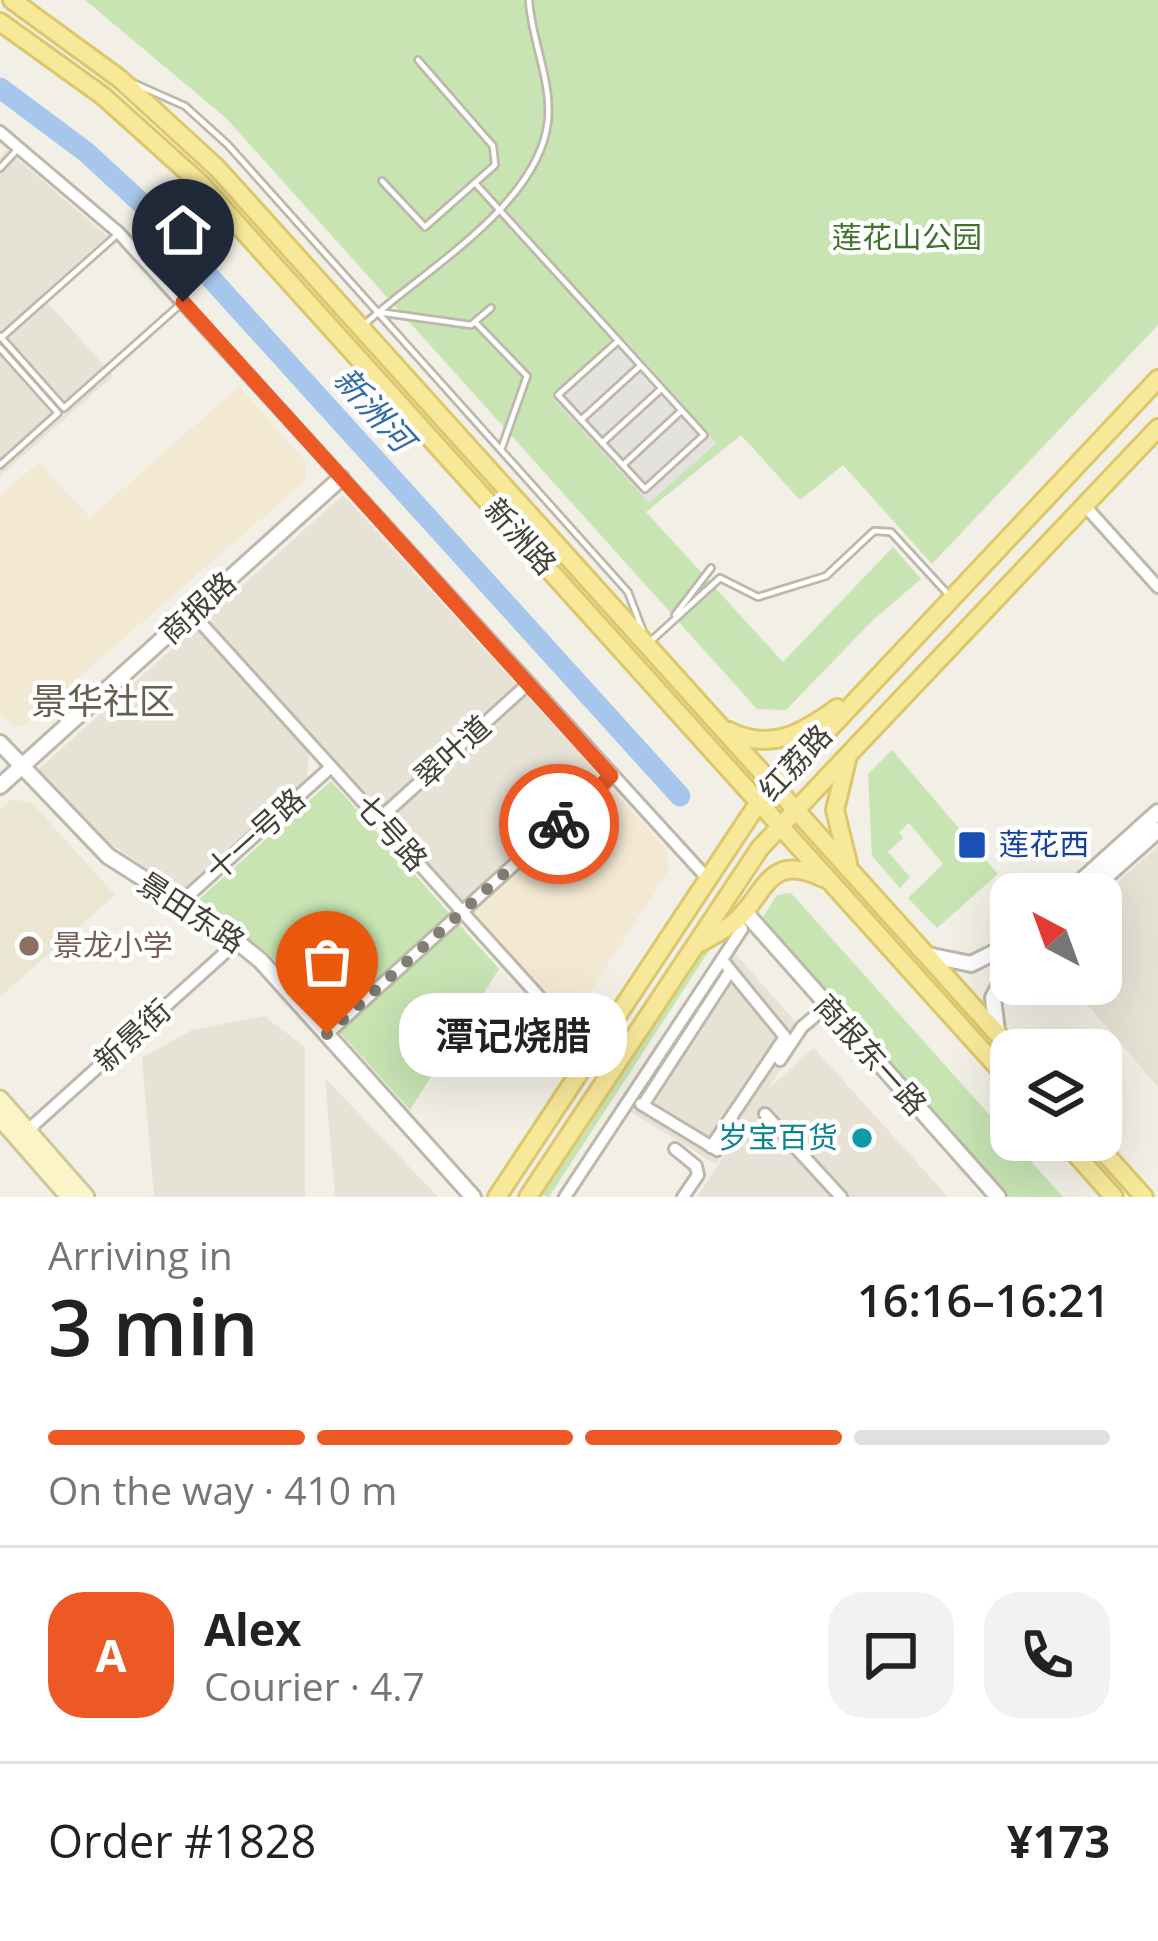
<!DOCTYPE html>
<html lang="en">
<head>
<meta charset="utf-8">
<style>
  :root { --surface:#fff; --page:#f2f2f2; --text:#222; --muted:#767676; --line:#e0e0e0; --accent:#ec5924 }
  body { margin:0; font-family:"Open Sans","Noto Sans SC",sans-serif; background:var(--page); color:var(--text); height:100vh; display:flex; flex-direction:column; font-size:45px; white-space:nowrap }
  * { box-sizing:border-box; margin:0 }
  p { font-size:39px; color:var(--muted) }
  .icon { flex:none; width:66px; height:66px; fill:none; stroke:currentColor; stroke-width:2; stroke-linecap:round; stroke-linejoin:round }
  .map { position:relative; height:1197px; overflow:hidden }
  .panel { display:flex; flex-direction:column; background:var(--surface); flex:1 }
  .panel>* { flex:none }
  .needle { width:78px; rotate:319deg }
  .tools { position:absolute; left:990px; top:873px; display:grid; gap:24px }
  .tools a { display:grid; place-items:center; width:132px; height:132px; border-radius:24px; background:var(--surface); box-shadow:0 12px 48px #0002; font-size:60px }
  .pin { position:absolute; display:grid; place-items:center; width:102px; height:102px; color:#fff; margin:-123px -51px; border-radius:50% 50% 50% 0; rotate:-45deg; box-shadow:0 0 12px #0007 }
  .pin .icon { rotate:45deg }
  .courier { position:absolute; display:grid; place-items:center; width:120px; height:120px; margin:-60px; border:9px solid #ec5924; border-radius:50%; background:#fff; color:#222; box-shadow:0 3px 15px #0007 }
  .bubble { position:absolute; height:84px; border-radius:36px; background:var(--surface); box-shadow:0 12px 48px #0002; font-size:39px; font-weight:600; line-height:84px; text-align:center }
  .head em { font-style:normal; font-weight:600 }
  .head div { display:flex; flex-direction:column-reverse }
  .head { display:flex; align-items:center; justify-content:space-between; height:204px; padding:0 48px }
  h1 { font-size:78px; font-weight:600; line-height:90px }
  .bar { display:grid; grid-template-columns:repeat(4,1fr); gap:18px 12px; align-content:center; height:144px; padding:0 48px }
  .bar i { height:15px; border-radius:9px; background:var(--line) }
  .bar .active { background:var(--accent) }
  .bar p { grid-column:span 4 }
  .line { display:flex; align-items:center; gap:30px; padding:0 48px; border-top:3px solid var(--line) }
  .line div { flex:1 }
  .round { display:grid; place-items:center; flex:none; width:126px; height:126px; border-radius:36px; background:var(--page) }
  .map>svg:first-child { display:block }
  .residential { fill:#e6e2d5 }
  .commercial { fill:#f3e9d3 }
  .education { fill:#eae6d1 }
  .green { fill:#c7e4b2 }
  .parking { fill:#e3e2de }
  .lines { fill:none; stroke-linecap:round; stroke-linejoin:round }
  .river { stroke:#a6c7eb; stroke-width:21 }
  .service-casing { stroke:#bdb8aa; stroke-width:10 }
  .minor-casing { stroke:#bdb8aa; stroke-width:16 }
  .tertiary-casing { stroke:#bdb8aa; stroke-width:20 }
  .secondary-casing { stroke:#cfc798; stroke-width:21 }
  .primary-casing { stroke:#dcc76b; stroke-width:22 }
  .service { stroke:#fff; stroke-width:4.5 }
  .minor { stroke:#fff; stroke-width:10 }
  .tertiary { stroke:#fff; stroke-width:14 }
  .secondary { stroke:#fbf4c8; stroke-width:15 }
  .primary { stroke:#f7e89a; stroke-width:16 }
  .done { stroke:#817e74; stroke-width:12; stroke-dasharray:0 21.6 }
  .route { stroke:#ec5924; stroke-width:15 }
  .transit-dot { fill:#1a4fb4; stroke:#fff; stroke-width:4.5 }
  .education-dot { fill:#8d6e63; stroke:#fff; stroke-width:4.5 }
  .culture-dot { fill:#0f9aa8; stroke:#fff; stroke-width:4.5 }
  .labels { text-anchor:middle; stroke-width:9; stroke-linejoin:round; paint-order:stroke }
  .park-label { font-size:30px; fill:#3f722d; stroke:#fff }
  .street-label { font-size:30px; fill:#444136; stroke:#fff }
  .transit-label { font-size:30px; fill:#164399; stroke:#fff; text-anchor:start }
  .education-label { font-size:30px; fill:#785e54; stroke:#fff; text-anchor:start }
  .culture-label { font-size:30px; fill:#0d838f; stroke:#fff; text-anchor:end }
  .water-label { font-size:33px; font-style:italic; fill:#366ba9; stroke:#fff }
  .quarter-label { font-size:36px; fill:#67604e; stroke:#fff }
</style>
</head>
<body>
<div class="map">
<svg width="1158" height="1197" viewBox="0 0 1158 1197">
  <rect width="100%" height="100%" fill="#f2f0e6"/>
  <g class="residential">
    <polygon points="7,150 107,236 41,295 113,376 0,476 0,158"/>
    <polygon points="343,495 517,685 379,809 206,618"/>
    <polygon points="196,627 309,752 307,779 182,892 103,839 38,770"/>
    <polygon points="526,695 601,777 463,901 388,820"/>
    <polygon points="1158,846 1158,1087 1070,984 1101,984 1101,897"/>
    <polygon points="735,953 805,1033 767,1090 814,1048 948,1197 697,1197 758,1103 715,1164 631,1112"/>
    <polygon points="264,1016 305,1047 305,1197 154,1197 142,1058 192,1030"/>
    <polygon points="325,1078 438,1197 335,1197"/>
  </g>
  <g class="commercial">
    <polygon points="239,386 307,463 305,481 24,725 12,726 0,712 0,496 39,462 90,518"/>
    <polygon points="610,787 666,849 669,870 571,1022 472,912"/>
  </g>
  <polygon class="education" points="12,799 32,803 115,895 0,997 0,809"/>
  <g class="green">
    <polygon points="85,0 1158,0 1158,325 932,564 843,465 800,500 741,435 646,512 783,662 893,547 921,579 873,620 786,710 757,709 226,118"/>
    <polygon points="892,750 998,874 937,928 908,898 943,864 909,823 899,832 903,838 888,852 910,877 900,888 872,856 868,774"/>
    <polygon points="331,781 499,969 410,1110 268,953 197,901"/>
    <polygon points="791,893 1063,1197 1009,1197 761,920 777,895"/>
    <polygon points="714,943 549,1197 536,1193 699,951"/>
  </g>
  <polygon class="parking" points="624,338 717,443 649,503 555,401"/>
  <g class="lines">
    <polyline class="river" points="0,88 86,152 150,211 680,796"/>
    <g class="service-casing">
      <g id="service">
        <polyline points="131,82 185,106 228,145 628,592 644,634"/>
        <polyline points="0,168 16,151"/>
        <polyline points="382,181 425,227 495,165 493,146 418,60"/>
        <polyline points="475,183 704,435 645,489 558,395 618,341"/>
        <polyline points="378,312 471,325 491,308"/>
        <polyline points="475,322 527,376 502,447"/>
        <path d="M365,324C424,270 540,204 548,120C552,81 531,39 529,0"/>
        <polyline points="0,336 64,408 183,302"/>
        <polyline points="2,337 119,233"/>
        <polyline points="0,348 58,413 0,465"/>
        <polyline points="581,420 639,367"/>
        <polyline points="602,443 660,390"/>
        <polyline points="623,465 680,412"/>
        <polyline points="675,615 711,568"/>
        <polyline points="652,640 720,578 758,597 826,576 874,531 891,532 947,593"/>
      </g>
    </g>
    <g class="minor-casing">
      <g id="minor">
        <polyline points="0,132 119,233 707,878"/>
        <polyline points="1085,506 1158,587"/>
        <polyline points="192,613 591,1054"/>
        <polyline points="379,819 528,684"/>
        <polyline points="180,903 331,767"/>
        <polyline points="327,1034 612,776"/>
        <polyline points="780,1060 802,1027 827,1006"/>
        <polyline points="641,1104 717,1150 734,1133"/>
        <polyline points="643,1105 729,973"/>
        <polyline points="765,1114 841,1197"/>
        <polyline points="28,1130 238,941"/>
        <polyline points="711,1147 785,1037 722,960"/>
        <polyline points="675,1149 696,1166 698,1175 683,1197"/>
        <polyline points="565,1197 742,929 734,923"/>
      </g>
    </g>
    <g class="tertiary-casing">
      <g id="tertiary">
        <polyline points="0,743 108,856 218,926 261,961 473,1197"/>
        <polyline points="0,786 341,478"/>
        <polyline points="1067,894 1158,812"/>
        <polyline points="1086,894 1158,830"/>
        <polyline points="744,911 998,1197"/>
        <polyline points="927,955 971,964 1011,944"/>
        <polyline points="997,1031 993,998 1011,962"/>
      </g>
    </g>
    <g class="secondary-casing">
      <g id="secondary">
        <polyline points="0,1099 86,1197"/>
        <polyline points="0,1118 69,1197"/>
      </g>
    </g>
    <g class="primary-casing">
      <g id="primary">
        <polyline points="12,0 120,79 217,168 1012,1050"/>
        <polyline points="0,22 103,96 201,184 1011,1082"/>
        <path d="M729,731C771,752 803,733 837,708"/>
        <polyline points="847,760 835,810 848,863"/>
        <path d="M700,943C710,937 723,931 733,923C766,897 766,850 823,878"/>
        <polyline points="1063,1140 1114,1197"/>
        <polyline points="1093,1140 1144,1197"/>
        <polyline points="497,1197 755,808 1158,379"/>
        <polyline points="528,1197 760,848 1158,428"/>
      </g>
    </g>
    <use href="#service" class="service"/>
    <use href="#minor" class="minor"/>
    <use href="#tertiary" class="tertiary"/>
    <use href="#secondary" class="secondary"/>
    <use href="#primary" class="primary"/>
  </g>
  <g class="lines">
    <polyline class="done" points="327,1034 559,824"/>
    <polyline class="route" points="183,302 611,776 559,824"/>
  </g>
  <rect class="transit-dot" x="957" y="830" width="30" height="30" rx="6"/>
  <circle class="education-dot" cx="29" cy="946" r="12"/>
  <circle class="culture-dot" cx="862" cy="1138" r="12"/>
  <g class="labels">
    <g class="park-label">
      <text x="907" y="248">莲花山公园</text>
    </g>
    <g class="street-label">
      <text transform="translate(520 537) rotate(48)" y="10">新洲路</text>
      <text transform="translate(198 608) rotate(-42)" y="10">商报路</text>
      <text transform="translate(453 752) rotate(-42)" y="10">翠叶道</text>
      <text transform="translate(796 763) rotate(-47)" y="10">红荔路</text>
      <text transform="translate(391 833) rotate(48)" y="10">七号路</text>
      <text transform="translate(256 835) rotate(-42)" y="10">十一号路</text>
      <text transform="translate(191 913) rotate(33)" y="10">景田东路</text>
      <text transform="translate(133 1036) rotate(-42)" y="10">新景街</text>
      <text transform="translate(870 1055) rotate(48)" y="10">商报东一路</text>
    </g>
    <g class="transit-label">
      <text x="999" y="855">莲花西</text>
    </g>
    <g class="education-label">
      <text x="53" y="956">景龙小学</text>
    </g>
    <g class="culture-label">
      <text x="838" y="1148">岁宝百货</text>
    </g>
    <g class="water-label">
      <text transform="translate(374 409) rotate(48)" y="12">新洲河</text>
    </g>
    <g class="quarter-label">
      <text x="103" y="714">景华社区</text>
    </g>
  </g>
</svg>
<div class="tools">
<a><svg class="needle" viewBox="-14 -14 28 28"><path d="M0-13l5 13h-10z" fill="#e53935"/><path d="M0 13l5-13h-10z" fill="#767676"/></svg></a>
<a><svg class="icon" aria-label="layers" viewBox="0 0 24 24"><path d="M12 4l9 5-9 5-9-5zM3 14l9 5 9-5"/></svg></a>
</div>
<div class="pin" style="left:327px;top:1034px;background:#ea580c"><svg class="icon" aria-label="bag" viewBox="0 0 24 24"><path d="M5 8h14l-1 12H6zM9 8a3 3 0 0 1 6 0"/></svg></div>
<div class="pin" style="left:183px;top:302px;background:#1f2937"><svg class="icon" aria-label="home" viewBox="0 0 24 24"><path d="M3 11l9-7 9 7M6 9v11h12V9"/></svg></div>
<div class="courier" style="left:559px;top:824px"><svg class="icon" aria-label="bike" viewBox="0 0 24 24"><circle cx="6" cy="16" r="4"/><circle cx="18" cy="16" r="4"/><path d="M6 16l4-8h5l3 8M10 8l3 8H6M13 5h3"/></svg></div>
<div class="bubble" style="left:399px;top:993px;width:228px">潭记烧腊</div>
</div>
<section class="panel">
<div class="head"><div><h1>3 min</h1><p>Arriving in</p></div><em>16:16–16:21</em></div>
<div class="bar"><i class="active"></i><i class="active"></i><i class="active"></i><i></i><p>On the way · 410 m</p></div>
<div class="line" style="height:216px"><b class="round" style="background:var(--accent);color:#fff">A</b><div><b>Alex</b><p>Courier · 4.7</p></div><a class="round"><svg class="icon" aria-label="chat" viewBox="0 0 24 24"><path d="M4 5h16v11H9l-5 4z"/></svg></a><a class="round"><svg class="icon" aria-label="phone" viewBox="0 0 24 24"><path d="M5 4h4l2 5-3 2q2 4 5 5l2-3 5 2v4C11 20 4 13 5 4z"/></svg></a></div>
<div class="line" style="height:156px"><div>Order #1828</div><b>¥173</b></div>
</section>
</body>
</html>
